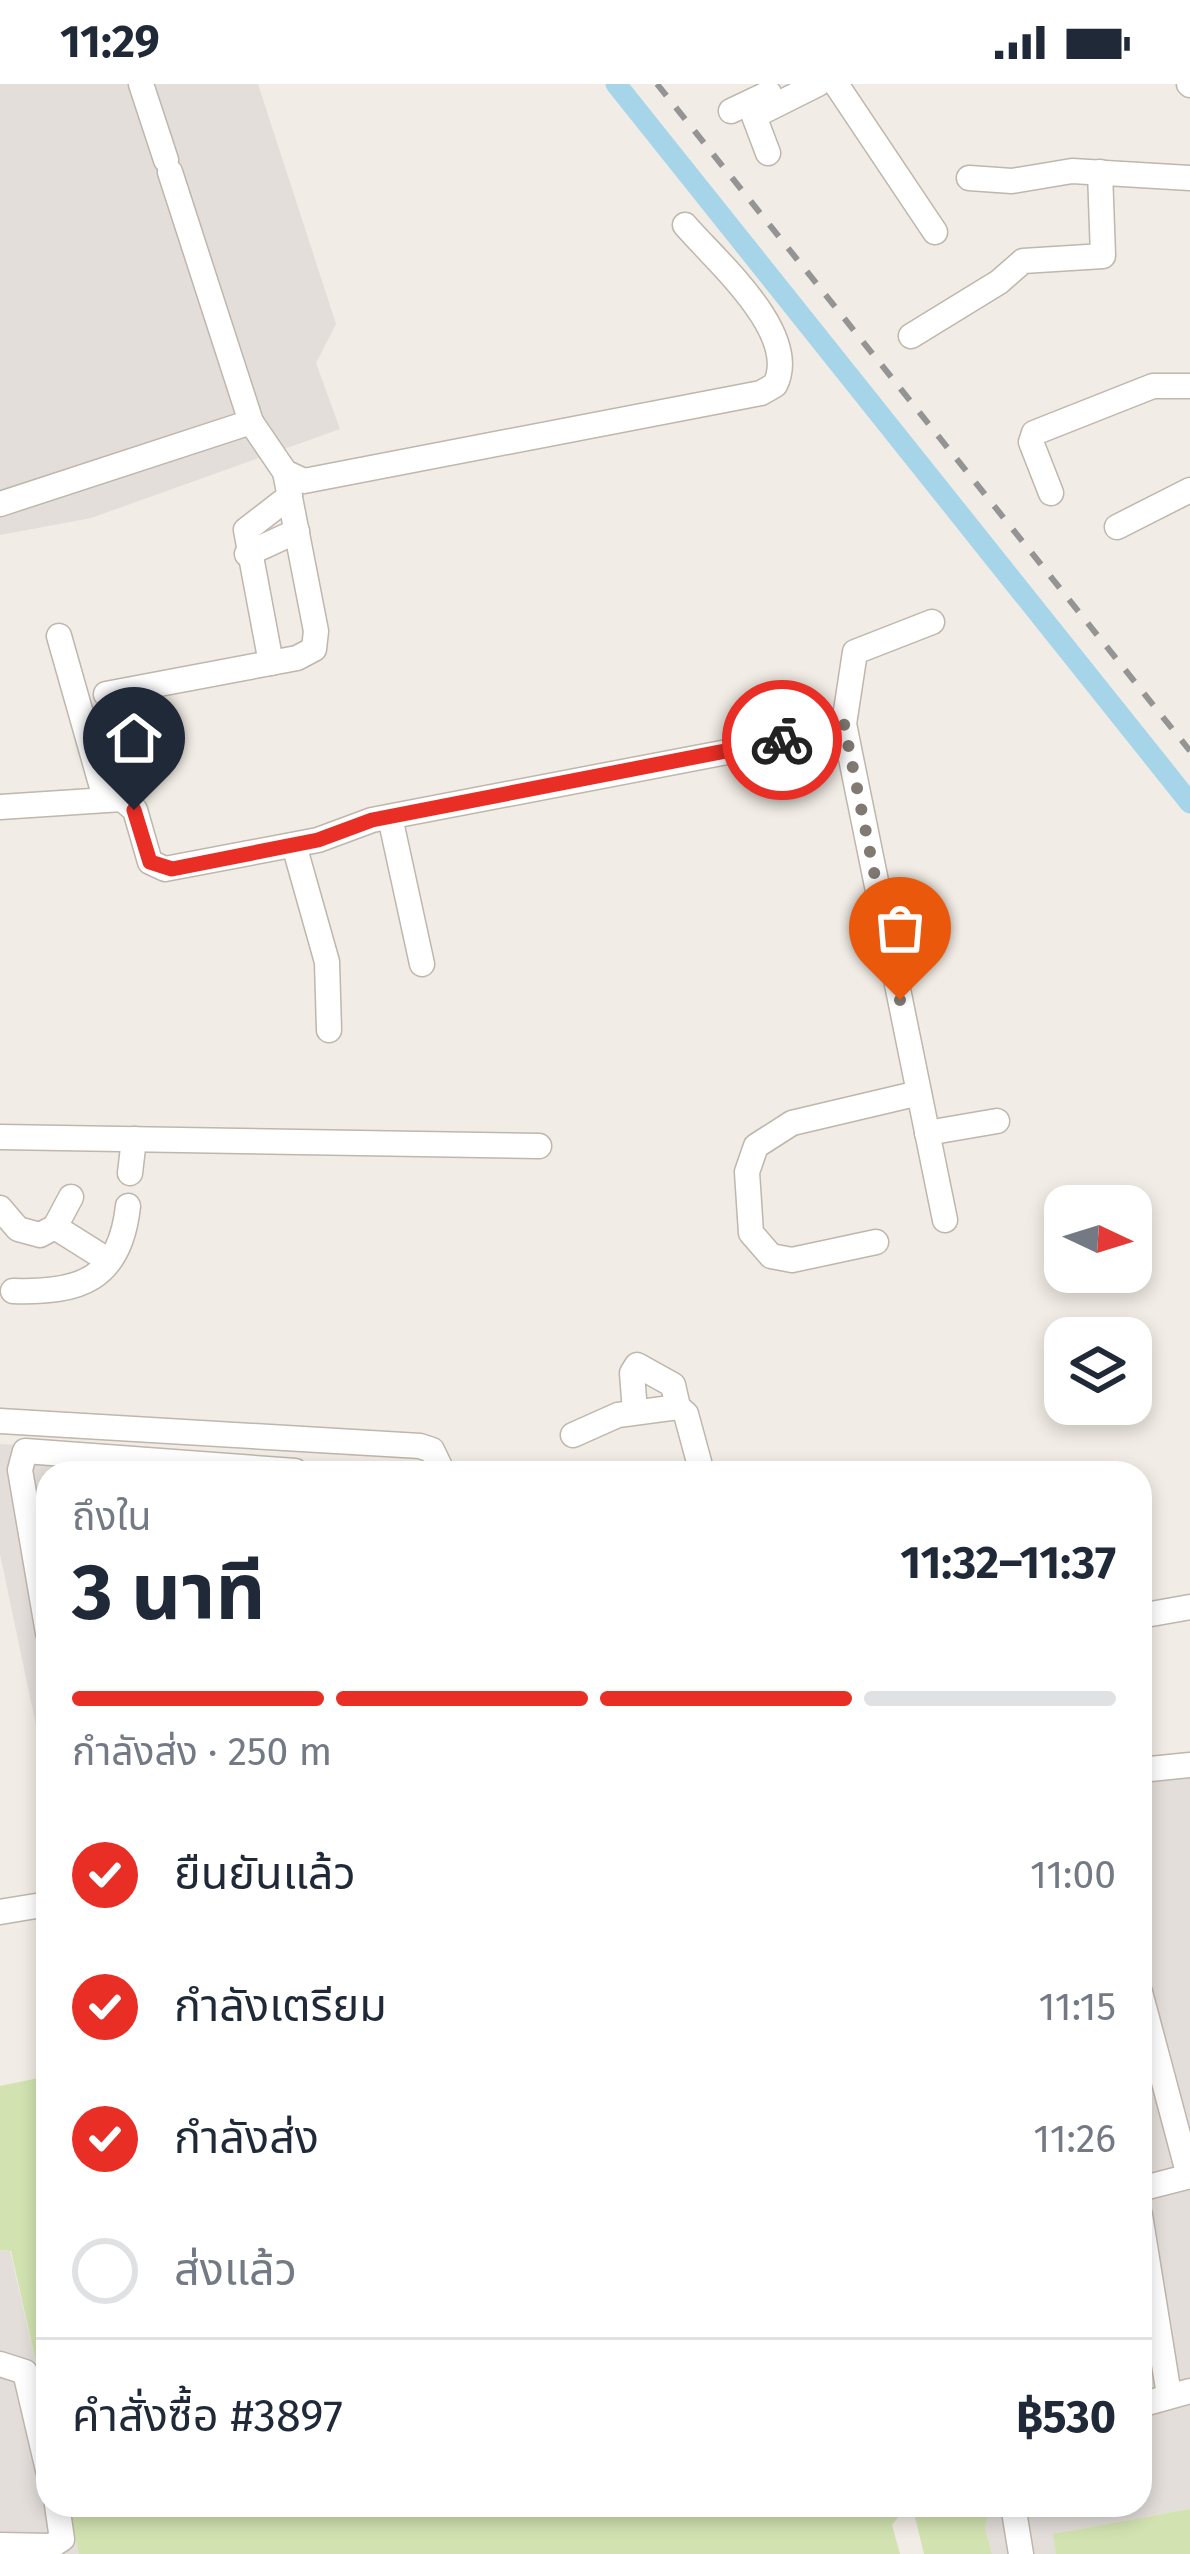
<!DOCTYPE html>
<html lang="th">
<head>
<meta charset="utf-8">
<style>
  :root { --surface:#fff; --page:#f6f6f7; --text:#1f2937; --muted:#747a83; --line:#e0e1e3; --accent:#e82e25 }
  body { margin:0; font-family:"Fira Sans","Noto Sans Thai",sans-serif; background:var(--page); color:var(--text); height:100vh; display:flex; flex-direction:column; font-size:45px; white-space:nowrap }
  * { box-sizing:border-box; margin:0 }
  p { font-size:39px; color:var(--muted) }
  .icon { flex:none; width:66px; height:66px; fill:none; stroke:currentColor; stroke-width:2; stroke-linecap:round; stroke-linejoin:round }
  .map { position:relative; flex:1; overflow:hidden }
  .sheet { position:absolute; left:36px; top:1377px; width:1116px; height:1056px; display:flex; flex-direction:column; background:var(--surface); border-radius:36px; box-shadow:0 6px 18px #0003 }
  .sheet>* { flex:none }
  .needle { width:78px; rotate:94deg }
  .tools { position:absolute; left:1044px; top:1101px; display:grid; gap:24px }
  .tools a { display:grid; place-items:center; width:108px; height:108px; border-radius:24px; background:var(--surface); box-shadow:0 6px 18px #0003; font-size:60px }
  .pin { position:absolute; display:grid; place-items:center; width:102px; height:102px; color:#fff; margin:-123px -51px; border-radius:50% 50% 50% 0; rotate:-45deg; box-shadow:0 0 12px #0007 }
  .pin .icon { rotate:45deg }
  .courier { position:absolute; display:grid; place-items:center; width:120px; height:120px; margin:-60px; border:9px solid #e82e25; border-radius:50%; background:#fff; color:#222; box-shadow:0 3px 15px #0007 }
  .summary em { font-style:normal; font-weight:700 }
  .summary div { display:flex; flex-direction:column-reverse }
  .summary { display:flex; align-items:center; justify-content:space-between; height:204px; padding:0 36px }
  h1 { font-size:78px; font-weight:700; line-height:90px }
  .bar { display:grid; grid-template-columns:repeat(4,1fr); gap:18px 12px; align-content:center; height:144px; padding:0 36px }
  .bar i { height:15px; border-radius:9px; background:var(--line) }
  .bar .on { background:var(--accent) }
  .bar p { grid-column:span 4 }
  .line { display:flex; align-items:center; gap:30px; padding:0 36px; border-top:3px solid var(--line) }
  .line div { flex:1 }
  ol { padding:0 36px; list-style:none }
  li { display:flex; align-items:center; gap:36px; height:132px }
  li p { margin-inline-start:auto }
  li .icon { padding:12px; border-radius:50%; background:var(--accent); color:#fff; stroke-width:4 }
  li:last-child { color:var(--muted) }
  li i { width:66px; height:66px; border:6px solid var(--line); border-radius:50% }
  .status { display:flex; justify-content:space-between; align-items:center; height:84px; padding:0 60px; background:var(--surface); direction:ltr }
  .status svg { height:33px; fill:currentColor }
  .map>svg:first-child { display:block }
  .industrial { fill:#e3deda }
  .green { fill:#d2e3b1 }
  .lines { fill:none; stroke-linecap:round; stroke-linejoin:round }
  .canal { stroke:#a6d5ea; stroke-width:21 }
  .minor-casing { stroke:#bfb6ac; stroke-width:27 }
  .minor { stroke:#fff; stroke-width:24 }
  .rail { stroke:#949494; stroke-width:6; stroke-dasharray:15 15; stroke-linecap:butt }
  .done { stroke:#807a73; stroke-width:12; stroke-dasharray:0 21.6 }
  .route { stroke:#e82e25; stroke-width:15 }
</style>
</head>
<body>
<div class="status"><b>11:29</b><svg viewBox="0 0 49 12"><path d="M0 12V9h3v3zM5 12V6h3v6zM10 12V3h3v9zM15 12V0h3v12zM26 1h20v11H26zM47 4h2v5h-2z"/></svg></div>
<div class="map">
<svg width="1190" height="2470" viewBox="0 0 1190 2470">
  <rect width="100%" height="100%" fill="#f1ece5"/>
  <g class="industrial">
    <polygon points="0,0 258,0 336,240 316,279 340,345 91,434 0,451"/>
    <polygon points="0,1360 302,1377 304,1389 48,1389 48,1699 0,1470"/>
    <polygon points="1190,1668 1190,2425 1054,2450 1056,2470 992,2470 985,2444 990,2421 1140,2421 1140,1675"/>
    <polygon points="0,2166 10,2167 48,2332 48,2421 68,2421 79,2470 0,2470"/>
  </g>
  <g class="green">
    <polygon points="48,1992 48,2332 11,2167 0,2166 0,2002"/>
    <polygon points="68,2421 990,2421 985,2444 992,2470 924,2470 915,2433 899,2432 892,2441 900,2470 79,2470"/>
    <polygon points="1190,2425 1190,2470 1056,2470 1053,2450"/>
  </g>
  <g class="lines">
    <polyline class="canal" points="616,0 1190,719"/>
    <g class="minor-casing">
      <g id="minor">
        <polyline points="141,0 166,76"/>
        <polyline points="836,0 935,148"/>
        <polyline points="1189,0 1190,1"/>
        <polyline points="731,27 769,9"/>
        <polyline points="768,69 754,32 818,0"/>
        <polyline points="969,94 1012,97 1072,87 1190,94"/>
        <polyline points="911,252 999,198 1023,177 1103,172 1100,88"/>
        <path d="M251,338L285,388L304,397L761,309L775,301C801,250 717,178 685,141"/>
        <polyline points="1051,409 1031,358 1034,349 1153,302 1190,302"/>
        <polyline points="0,420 251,338 170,88"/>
        <polyline points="1117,443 1190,406"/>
        <polyline points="247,470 297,447"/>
        <polyline points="59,552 105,714"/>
        <polyline points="271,579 246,446 290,412"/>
        <polyline points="106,610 297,574 314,565 316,547 285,388"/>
        <polyline points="844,640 945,1136"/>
        <polyline points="0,723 122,715 135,726 150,778 165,785 318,756 372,736 826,649 844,640 855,568 932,538"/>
        <polyline points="390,733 422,880"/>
        <polyline points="294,761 327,878 329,946"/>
        <polyline points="927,1049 997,1037"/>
        <polyline points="0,1053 539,1062"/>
        <polyline points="130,1089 134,1055"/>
        <polyline points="0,1124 18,1145 40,1151 55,1143 71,1113"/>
        <polyline points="55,1143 109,1177"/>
        <polyline points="876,1158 792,1176 771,1172 751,1149 747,1088 756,1062 792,1039 919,1009"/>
        <path d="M13,1207C80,1209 120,1196 128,1122"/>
        <polyline points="635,1328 632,1289 637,1281 673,1301 678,1323"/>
        <polyline points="0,1337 420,1362 432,1366 443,1389"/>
        <polyline points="573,1351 618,1331 678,1323 686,1330 702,1389"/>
        <polyline points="1140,1532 1190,1523"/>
        <polyline points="48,1549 20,1386 25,1367 295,1387"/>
        <polyline points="1140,1686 1190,1681"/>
        <polyline points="0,1828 48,1820"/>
        <polyline points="1140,1908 1189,2092"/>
        <polyline points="1140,2105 1190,2092"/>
        <polyline points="1140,2131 1169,2311"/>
        <polyline points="0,2280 25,2288 48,2386"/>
        <polyline points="1140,2321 1190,2307"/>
        <polyline points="1013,2421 1021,2470"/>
        <polyline points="0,2461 51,2462 62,2455 57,2421"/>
      </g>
    </g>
    <use href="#minor" class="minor"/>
    <polyline class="rail" points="657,0 1190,667"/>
  </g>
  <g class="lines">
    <polyline class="done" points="782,656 844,640 900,916"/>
    <polyline class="route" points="134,726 150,778 172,785 318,756 372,736 782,656"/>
  </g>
</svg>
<div class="tools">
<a><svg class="needle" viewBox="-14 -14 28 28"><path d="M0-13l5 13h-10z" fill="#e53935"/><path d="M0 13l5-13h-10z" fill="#747a83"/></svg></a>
<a><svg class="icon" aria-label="layers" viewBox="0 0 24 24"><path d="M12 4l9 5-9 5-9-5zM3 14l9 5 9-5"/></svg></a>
</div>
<div class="pin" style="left:900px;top:916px;background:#ea580c"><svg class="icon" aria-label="bag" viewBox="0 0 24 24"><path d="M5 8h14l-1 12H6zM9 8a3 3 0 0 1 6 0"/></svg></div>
<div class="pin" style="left:134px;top:726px;background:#1f2937"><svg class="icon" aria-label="home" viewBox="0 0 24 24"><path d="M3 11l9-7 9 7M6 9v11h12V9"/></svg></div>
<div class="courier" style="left:782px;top:656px"><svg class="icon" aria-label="bike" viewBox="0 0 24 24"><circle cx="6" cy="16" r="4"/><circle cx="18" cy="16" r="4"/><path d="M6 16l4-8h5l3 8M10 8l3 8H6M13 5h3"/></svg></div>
<section class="sheet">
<div class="summary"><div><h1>3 นาที</h1><p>ถึงใน</p></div><em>11:32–11:37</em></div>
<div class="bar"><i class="on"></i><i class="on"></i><i class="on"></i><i></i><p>กำลังส่ง · 250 m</p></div>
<ol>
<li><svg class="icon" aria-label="check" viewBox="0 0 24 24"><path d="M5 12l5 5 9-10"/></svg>ยืนยันแล้ว<p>11:00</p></li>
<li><svg class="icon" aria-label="check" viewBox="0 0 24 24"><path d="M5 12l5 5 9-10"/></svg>กำลังเตรียม<p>11:15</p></li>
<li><svg class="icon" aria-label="check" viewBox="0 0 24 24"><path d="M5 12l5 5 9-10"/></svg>กำลังส่ง<p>11:26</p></li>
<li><i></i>ส่งแล้ว</li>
</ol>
<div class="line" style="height:156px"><div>คำสั่งซื้อ #3897</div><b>฿530</b></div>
</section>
</div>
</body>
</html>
